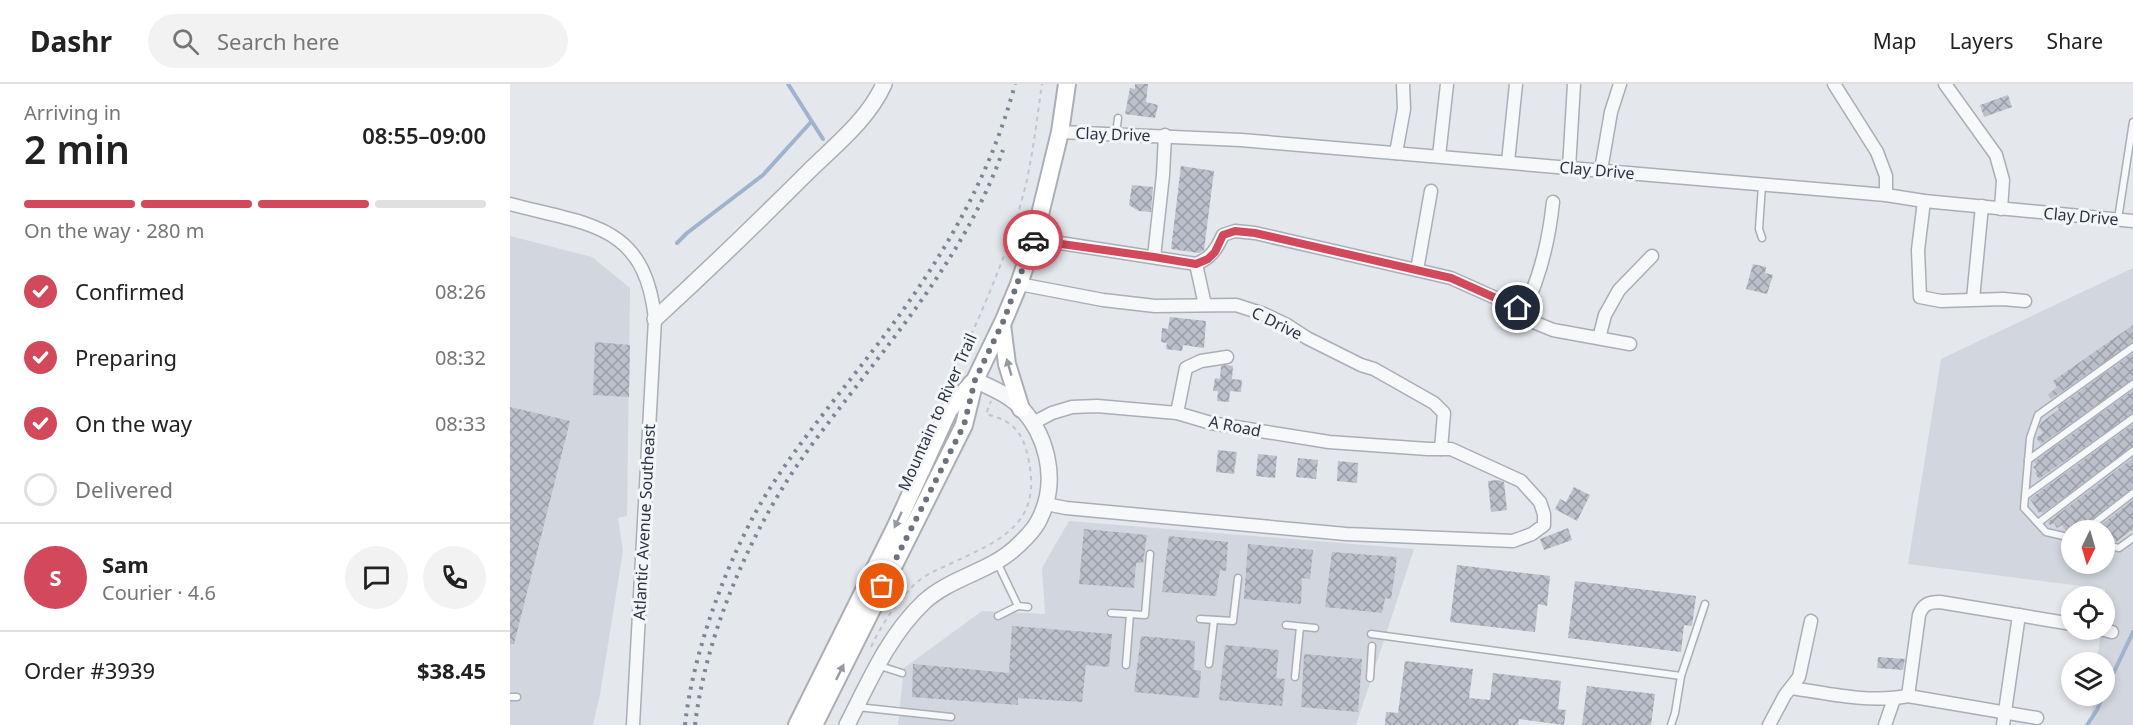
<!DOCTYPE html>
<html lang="en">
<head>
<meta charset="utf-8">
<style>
  :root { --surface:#fff; --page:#f2f2f2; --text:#222; --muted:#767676; --line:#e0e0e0; --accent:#d1495b }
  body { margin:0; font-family:"Noto Sans",sans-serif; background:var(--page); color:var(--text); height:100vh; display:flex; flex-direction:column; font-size:22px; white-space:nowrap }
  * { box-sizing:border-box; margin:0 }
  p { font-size:20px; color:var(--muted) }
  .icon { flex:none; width:33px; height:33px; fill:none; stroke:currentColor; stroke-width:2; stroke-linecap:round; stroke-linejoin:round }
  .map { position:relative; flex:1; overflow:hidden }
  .panel { display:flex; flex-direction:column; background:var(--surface); width:510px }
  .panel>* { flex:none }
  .needle { width:39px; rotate:185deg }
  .buttons { position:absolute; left:1551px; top:436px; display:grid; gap:12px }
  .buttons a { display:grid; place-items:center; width:54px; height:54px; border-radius:50%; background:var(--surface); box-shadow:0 3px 9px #0003; font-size:30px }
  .pin { position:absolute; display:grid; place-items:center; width:51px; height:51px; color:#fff; margin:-26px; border:3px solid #fff; border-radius:50%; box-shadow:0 2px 6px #0007 }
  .courier { position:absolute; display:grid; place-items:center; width:60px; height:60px; margin:-30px; border:4px solid #d1495b; border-radius:50%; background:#fff; color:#222; box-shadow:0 2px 8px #0007 }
  .head em { font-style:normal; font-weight:600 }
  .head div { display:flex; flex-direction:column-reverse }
  .head { display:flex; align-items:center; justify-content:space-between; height:102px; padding:0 24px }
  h1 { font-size:39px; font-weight:600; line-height:45px }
  .bar { display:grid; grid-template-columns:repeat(4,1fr); gap:9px 6px; align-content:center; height:72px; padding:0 24px }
  .bar i { height:8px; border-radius:4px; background:var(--line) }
  .bar .selected { background:var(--accent) }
  .bar p { grid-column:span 4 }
  .line { display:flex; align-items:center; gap:15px; padding:0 24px; border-top:2px solid var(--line) }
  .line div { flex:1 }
  .round { display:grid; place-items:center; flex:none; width:63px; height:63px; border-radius:32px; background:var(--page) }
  ol { padding:0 24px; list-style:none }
  li { display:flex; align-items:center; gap:18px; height:66px }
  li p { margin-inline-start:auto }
  li .icon { padding:6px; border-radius:50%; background:var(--accent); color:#fff; stroke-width:4 }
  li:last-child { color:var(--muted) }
  li i { width:33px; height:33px; border:3px solid var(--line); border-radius:50% }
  header { display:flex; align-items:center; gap:36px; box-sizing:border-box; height:84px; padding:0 30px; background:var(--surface); border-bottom:2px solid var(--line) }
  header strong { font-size:28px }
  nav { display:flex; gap:33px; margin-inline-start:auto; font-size:21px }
  .search { width:420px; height:54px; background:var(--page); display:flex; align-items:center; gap:15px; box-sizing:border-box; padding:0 21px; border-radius:33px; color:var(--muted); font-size:22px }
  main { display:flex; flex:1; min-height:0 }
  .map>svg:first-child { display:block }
  .built { fill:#d2d6de; fill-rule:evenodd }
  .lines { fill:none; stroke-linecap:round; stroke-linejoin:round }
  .stream { stroke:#9fb4cc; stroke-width:4 }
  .building { fill:url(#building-cross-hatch) }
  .service-casing { stroke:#a9aeb7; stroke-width:9 }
  .minor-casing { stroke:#a9aeb7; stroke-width:15 }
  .tertiary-casing { stroke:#a9aeb7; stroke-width:18 }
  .secondary-casing { stroke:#a9aeb7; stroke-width:20 }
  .path { stroke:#c2c5cb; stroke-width:2; stroke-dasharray:4.5 4.5; stroke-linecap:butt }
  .service { stroke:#f7f8fa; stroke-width:6 }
  .minor { stroke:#f7f8fa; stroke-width:12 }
  .tertiary { stroke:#f7f8fa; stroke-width:15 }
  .secondary { stroke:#fff; stroke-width:16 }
  .rail { stroke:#7d8696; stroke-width:4; stroke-dasharray:3 6; stroke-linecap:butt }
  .oneway { fill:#959aa2 }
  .done { stroke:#6c737f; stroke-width:6; stroke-dasharray:0 10.8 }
  .route { stroke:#d1495b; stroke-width:8 }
  .labels { text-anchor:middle; stroke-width:6; stroke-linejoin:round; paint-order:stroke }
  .street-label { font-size:16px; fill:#2b3445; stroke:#f4f6f9 }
</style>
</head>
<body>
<header>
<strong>Dashr</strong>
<div class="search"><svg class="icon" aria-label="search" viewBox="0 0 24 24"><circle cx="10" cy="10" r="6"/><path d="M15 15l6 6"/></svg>Search here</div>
<nav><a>Map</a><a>Layers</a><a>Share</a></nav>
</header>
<main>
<section class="panel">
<div class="head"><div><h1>2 min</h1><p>Arriving in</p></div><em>08:55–09:00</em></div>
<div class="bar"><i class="selected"></i><i class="selected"></i><i class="selected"></i><i></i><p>On the way · 280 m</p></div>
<ol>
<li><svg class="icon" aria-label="check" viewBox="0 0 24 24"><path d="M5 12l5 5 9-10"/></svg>Confirmed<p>08:26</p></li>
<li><svg class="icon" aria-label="check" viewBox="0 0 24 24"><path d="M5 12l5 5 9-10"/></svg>Preparing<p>08:32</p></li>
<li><svg class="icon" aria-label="check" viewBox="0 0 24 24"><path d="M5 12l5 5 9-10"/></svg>On the way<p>08:33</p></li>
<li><i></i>Delivered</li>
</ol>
<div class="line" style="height:108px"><b class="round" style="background:var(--accent);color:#fff">S</b><div><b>Sam</b><p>Courier · 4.6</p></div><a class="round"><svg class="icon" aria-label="chat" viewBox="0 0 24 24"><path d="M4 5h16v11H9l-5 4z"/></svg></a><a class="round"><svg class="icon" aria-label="phone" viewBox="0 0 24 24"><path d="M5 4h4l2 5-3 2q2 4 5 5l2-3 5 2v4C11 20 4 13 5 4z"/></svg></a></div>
<div class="line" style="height:78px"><div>Order #3939</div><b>$38.45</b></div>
</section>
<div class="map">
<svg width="1623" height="641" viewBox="0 0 1623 641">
  <defs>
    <pattern id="building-cross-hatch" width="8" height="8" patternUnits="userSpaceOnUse" patternTransform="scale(1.5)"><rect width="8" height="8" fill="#bbc0ca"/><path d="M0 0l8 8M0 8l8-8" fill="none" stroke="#989da6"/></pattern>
  </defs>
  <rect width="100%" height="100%" fill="#e4e7ec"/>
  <g class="built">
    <polygon points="0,152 82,173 120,204 117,432 108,434 113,467 90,610 83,641 0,641"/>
    <path d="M1623,184V641H1580L1584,612H1594V579H1587L1591,546H1594L1595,505L1398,480L1431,275ZM1562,447H1594V480H1562Z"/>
    <polygon points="559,437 904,465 846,641 388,641 394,584 472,527 535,530 532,484"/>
  </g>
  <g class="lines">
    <g class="stream">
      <polyline points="278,0 313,55"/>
      <polyline points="167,159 177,149 253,91 301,38"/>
      <polyline points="1594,609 1623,548"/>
      <polyline points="1577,641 1587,626 1593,612"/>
    </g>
  </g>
  <g class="building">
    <polygon points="625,0 638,0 636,18 648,21 645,34 615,30 620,4 625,5"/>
    <polygon points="1498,11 1502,23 1474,33 1470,21"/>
    <polygon points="671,82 704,87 694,166 689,169 661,165"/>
    <polygon points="622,101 643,103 641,128 629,127 619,121"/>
    <polygon points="1243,180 1256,183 1255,189 1263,191 1257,210 1236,205"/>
    <polygon points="660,233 696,237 694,264 673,261 672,267 656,265 657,259 651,258 652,244 658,245"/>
    <polygon points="1623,241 1623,258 1541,315 1538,311 1547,303 1543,297"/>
    <polygon points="85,258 120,261 119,313 83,311"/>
    <polygon points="1623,269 1623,295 1531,360 1526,354 1533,349 1529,343 1531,339 1549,325 1548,323"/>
    <polygon points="716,281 723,282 722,295 732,296 731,308 720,307 719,318 707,317 708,307 703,307 705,294 710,295 711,282"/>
    <polygon points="1623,306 1623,329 1529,395 1525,389 1527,387 1523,383 1526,381 1524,378"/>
    <polygon points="0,323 60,337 4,560 0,560"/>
    <polygon points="1623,340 1623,362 1533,429 1532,427 1529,429 1520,415"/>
    <polygon points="708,366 727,368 724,390 706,388"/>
    <polygon points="748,370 767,372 765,394 746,392"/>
    <polygon points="788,374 808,376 806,395 786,393"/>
    <polygon points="1623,374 1623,404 1571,443 1569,447 1556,447 1552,441 1547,444 1544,439 1540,441 1538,438"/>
    <polygon points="828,377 848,379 847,399 827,397"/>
    <polygon points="988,396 994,398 997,426 981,428 978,397"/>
    <polygon points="1064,403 1080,411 1067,437 1045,425 1050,415 1056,418"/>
    <polygon points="1623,416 1623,445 1606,458 1604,454 1598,456 1594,452 1594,447 1583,447"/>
    <polygon points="1058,444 1062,456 1034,466 1030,455"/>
    <polygon points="574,445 637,451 633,479 626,479 624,504 569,500"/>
    <polygon points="659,452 718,458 716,487 710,486 706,512 652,508"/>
    <polygon points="738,460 803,466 800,495 792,494 791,520 734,515"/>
    <polygon points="822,468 887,473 881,515 875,514 872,529 815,523"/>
    <polygon points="947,481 1040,492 1037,522 1028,520 1025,548 940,538"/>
    <polygon points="1065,497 1186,512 1182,542 1174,541 1171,568 1058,554"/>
    <polygon points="502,542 602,550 599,583 576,581 572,618 508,614 508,621 402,613 403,580 499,589"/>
    <polygon points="631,552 685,557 684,586 691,587 689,614 624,608"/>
    <polygon points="715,561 769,566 766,594 775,595 772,622 709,616"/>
    <polygon points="794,570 852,575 848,628 791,623"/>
    <polygon points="1368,573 1395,575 1393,586 1367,584"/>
    <polygon points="895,577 963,585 959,614 980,616 983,589 1051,597 1048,625 1056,626 1054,641 1009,635 1008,641 875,641 876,628 888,629"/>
    <polygon points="1077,602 1145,610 1141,641 1072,641"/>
  </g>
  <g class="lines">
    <g class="service-casing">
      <g id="service">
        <polyline points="606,50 608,34"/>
        <polyline points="1252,101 1249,145 1252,154"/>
        <polyline points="1608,135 1623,38"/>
        <polyline points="1518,376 1623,300"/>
        <polyline points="1515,412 1623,334"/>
        <polyline points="1528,439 1623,367"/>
        <polyline points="1574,447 1623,409"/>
        <polyline points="1562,454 1536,448 1514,424 1520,354 1528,331 1623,263"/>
        <polyline points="1594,461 1609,464 1623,454"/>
        <polyline points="487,478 508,522 518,523"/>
        <polyline points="601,529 635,531 640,470"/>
        <polyline points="488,532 508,522"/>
        <polyline points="690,535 723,537 728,494"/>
        <polyline points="776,541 805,544"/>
        <polyline points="861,550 1171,592"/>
        <polyline points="699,580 704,536"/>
        <polyline points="616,581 620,530"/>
        <polyline points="370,582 392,589"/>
        <polyline points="785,593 790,543"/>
        <polyline points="860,594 862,562"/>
        <polyline points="0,613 7,613"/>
        <polyline points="347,623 441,633"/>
        <polyline points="1161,641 1165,629 1171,592 1195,520"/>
      </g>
    </g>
    <g class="minor-casing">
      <g id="minor">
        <polyline points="1324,0 1367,68 1376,92 1376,111"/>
        <polyline points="1435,0 1486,71 1493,96 1491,125"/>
        <polyline points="550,48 731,56 1376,111 1414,117 1623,137"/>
        <polyline points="886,69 894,25 893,0"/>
        <polyline points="929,72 937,0"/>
        <polyline points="998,78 1006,0"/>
        <polyline points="1059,84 1064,0"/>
        <polyline points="1091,86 1101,28 1110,0"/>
        <polyline points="1414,117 1408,166 1410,213 1431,217 1493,215 1515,217"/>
        <path d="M0,120C78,141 135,139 145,235L123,641"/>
        <path d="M524,155L686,180C701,174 706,166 713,151L725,147L745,149L941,194L1008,224L1026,239L1043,246L1120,260"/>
        <polyline points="644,173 653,91 655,51"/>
        <polyline points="686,180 695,221"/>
        <polyline points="907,186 921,107"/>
        <polyline points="509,200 593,216 645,222 726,221 754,230 777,241 797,254 851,281 864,285 924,319 934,329 931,365"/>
        <polyline points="1463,215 1472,122"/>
        <path d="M1013,228C1030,194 1039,156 1043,118"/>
        <polyline points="1089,254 1095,231 1109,206 1142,172"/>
        <polyline points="667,329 676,284 691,277 717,273"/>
        <polyline points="523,339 542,329 562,323 587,322 667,329 701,339 819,358 918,365 941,365 1011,397 1030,418 1034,430 1034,441 1022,450 1003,457 836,450 556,424 536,420"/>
        <polyline points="1594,546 1602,548"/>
        <path d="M1282,604C1319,610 1360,619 1398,612L1527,634"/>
        <path d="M1398,612L1409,531C1413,520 1419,518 1430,518L1562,540"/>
        <polyline points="1259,641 1275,611 1289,593 1301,537"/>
        <polyline points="1375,641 1384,615"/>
        <polyline points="1493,641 1509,531"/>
      </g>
    </g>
    <g class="tertiary-casing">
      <g id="tertiary">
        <path d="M145,235C197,187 247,139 297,89C324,62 358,36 374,0"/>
        <path d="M337,641C359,598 378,552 414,518C440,494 478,488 504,465C513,457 525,446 530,434C549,395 537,347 505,318C493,308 479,303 465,296"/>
      </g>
    </g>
    <g class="secondary-casing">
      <g id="secondary">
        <polyline points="492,241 497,280 511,325"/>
        <polyline points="287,641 385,444 439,326 462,299"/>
        <polyline points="304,641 454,341 465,296 494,236 509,200 524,155 550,48 557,0"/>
      </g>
    </g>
    <g class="path">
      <path d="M434,308C466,242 497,175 515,104C523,70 527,35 532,0"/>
      <path d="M361,563C372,540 387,517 406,499C416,490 429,485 442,479C493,455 533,439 518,373C512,346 502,337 476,330L481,317"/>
    </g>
    <use href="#service" class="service"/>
    <use href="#minor" class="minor"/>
    <use href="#tertiary" class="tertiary"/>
    <use href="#secondary" class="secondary"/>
    <g class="rail">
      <path d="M175,641C183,566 220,467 260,404C302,339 354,282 398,219C445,152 484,80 505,0"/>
      <path d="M185,641C196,548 243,441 298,366C368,270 453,180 493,66"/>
    </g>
  </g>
  <defs><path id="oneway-solid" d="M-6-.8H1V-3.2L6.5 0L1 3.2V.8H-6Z" transform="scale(1.5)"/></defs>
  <g class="oneway">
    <use href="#oneway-solid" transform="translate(499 283) rotate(-106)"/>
    <use href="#oneway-solid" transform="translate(388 436) rotate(115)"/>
    <use href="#oneway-solid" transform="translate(330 588) rotate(-64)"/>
  </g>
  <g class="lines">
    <polyline class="done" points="372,502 454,341 465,296 494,236 523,156"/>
    <polyline class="route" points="523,156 644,173 686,180 698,175 705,168 713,151 725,147 745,149 941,194 1008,224"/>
  </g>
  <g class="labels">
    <g class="street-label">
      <text transform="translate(603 50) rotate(2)" y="6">Clay Drive</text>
      <text transform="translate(1087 86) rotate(5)" y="6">Clay Drive</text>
      <text transform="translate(1571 132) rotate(5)" y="6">Clay Drive</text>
      <text transform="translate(767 239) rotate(26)" y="6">C Drive</text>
      <text transform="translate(427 328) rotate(-66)" y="6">Mountain to River Trail</text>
      <text transform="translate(725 342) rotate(11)" y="6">A Road</text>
      <text transform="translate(134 438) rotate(-87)" y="6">Atlantic Avenue Southeast</text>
    </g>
  </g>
</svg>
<div class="buttons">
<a><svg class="needle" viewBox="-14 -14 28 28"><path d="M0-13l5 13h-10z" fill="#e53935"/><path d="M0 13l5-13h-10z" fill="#767676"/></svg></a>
<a><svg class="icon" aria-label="locate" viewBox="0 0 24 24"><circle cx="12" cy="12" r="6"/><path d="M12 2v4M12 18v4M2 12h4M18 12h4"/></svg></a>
<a><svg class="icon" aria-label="layers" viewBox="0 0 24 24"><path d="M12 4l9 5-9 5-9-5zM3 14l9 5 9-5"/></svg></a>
</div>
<div class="pin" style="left:372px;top:502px;background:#ea580c"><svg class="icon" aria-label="bag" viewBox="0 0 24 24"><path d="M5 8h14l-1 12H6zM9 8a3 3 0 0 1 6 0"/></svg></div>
<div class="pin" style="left:1008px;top:224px;background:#1f2937"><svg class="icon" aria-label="home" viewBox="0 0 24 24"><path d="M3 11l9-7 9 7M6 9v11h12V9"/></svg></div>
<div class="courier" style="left:523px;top:156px"><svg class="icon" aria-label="car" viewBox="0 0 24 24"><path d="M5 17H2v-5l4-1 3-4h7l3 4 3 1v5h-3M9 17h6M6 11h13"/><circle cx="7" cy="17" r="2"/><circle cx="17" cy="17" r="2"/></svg></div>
</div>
</main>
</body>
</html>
